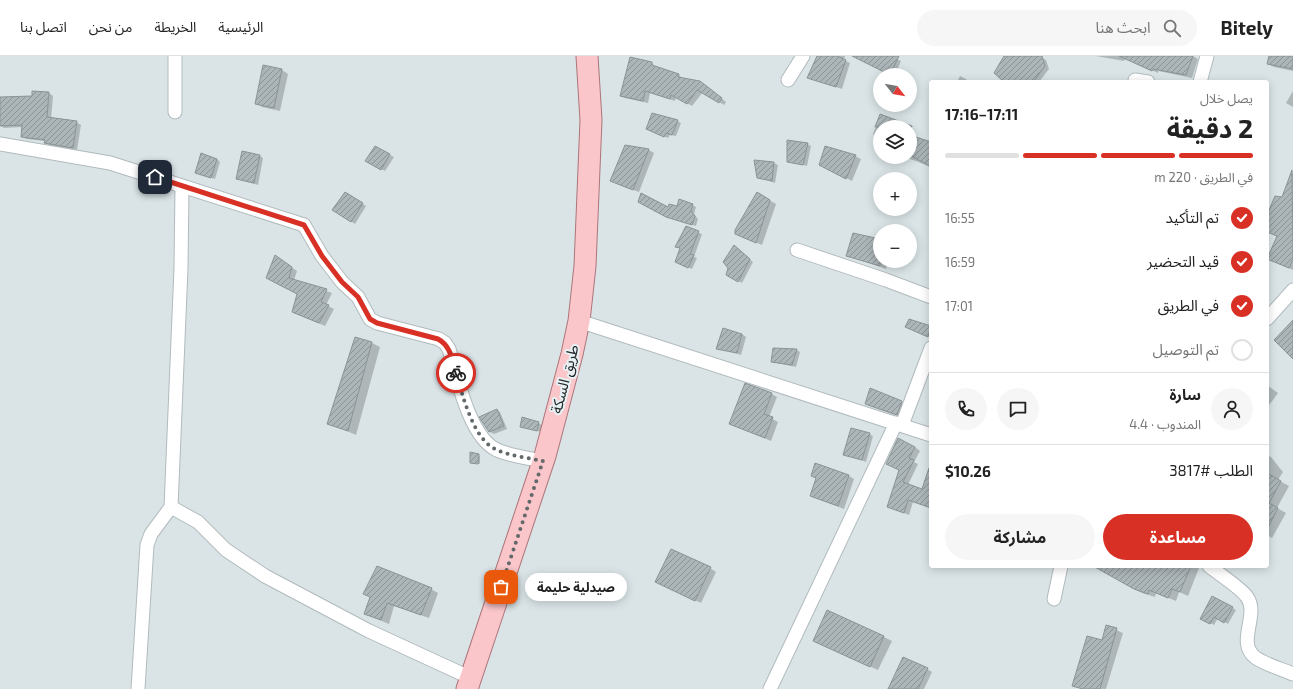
<!DOCTYPE html>
<html lang="ar">
<head>
<meta charset="utf-8">
<style>
  :root { --surface:#fff; --page:#f6f6f6; --text:#222; --muted:#767676; --line:#e0e0e0; --accent:#d93025 }
  body { margin:0; font-family:"Exo 2","Noto Sans Arabic",sans-serif; background:var(--page); color:var(--text); direction:rtl; height:100vh; display:flex; flex-direction:column; font-size:15px; white-space:nowrap }
  * { box-sizing:border-box; margin:0 }
  p { font-size:13px; color:var(--muted) }
  .icon { flex:none; width:22px; height:22px; fill:none; stroke:currentColor; stroke-width:2; stroke-linecap:round; stroke-linejoin:round }
  .map { position:relative; flex:1; overflow:hidden; direction:ltr }
  .drawer { position:absolute; left:929px; top:24px; width:340px; height:488px; display:flex; flex-direction:column; background:var(--surface); border-radius:4px; box-shadow:0 2px 10px #0003; direction:rtl }
  .drawer>* { flex:none }
  .needle { width:26px; rotate:121deg }
  .tools { position:absolute; left:873px; top:12px; display:grid; gap:8px }
  .tools a { display:grid; place-items:center; width:44px; height:44px; border-radius:50%; background:var(--surface); box-shadow:0 2px 10px #0003; font-size:20px }
  .pin { position:absolute; display:grid; place-items:center; width:34px; height:34px; color:#fff; margin:-17px; border-radius:8px; box-shadow:0 2px 6px #0006 }
  .courier { position:absolute; display:grid; place-items:center; width:40px; height:40px; margin:-20px; border:3px solid #d93025; border-radius:50%; background:#fff; color:#222; box-shadow:0 1px 5px #0007 }
  .bubble { position:absolute; height:28px; border-radius:14px; background:var(--surface); box-shadow:0 2px 10px #0003; font-size:13px; font-weight:700; line-height:28px; text-align:center; direction:rtl }
  .summary em { font-style:normal; font-weight:700 }
  .summary div { display:flex; flex-direction:column-reverse }
  .summary { display:flex; align-items:center; justify-content:space-between; height:68px; padding:0 16px }
  h1 { font-size:26px; font-weight:700; line-height:30px }
  .bar { display:grid; grid-template-columns:repeat(4,1fr); gap:6px 4px; align-content:center; height:48px; padding:0 16px }
  .bar i { height:5px; border-radius:3px; background:var(--line) }
  .bar .current { background:var(--accent) }
  .bar p { grid-column:span 4 }
  .line { display:flex; align-items:center; gap:10px; padding:0 16px; border-top:1px solid var(--line) }
  .line div { flex:1 }
  .round { display:grid; place-items:center; flex:none; width:42px; height:42px; border-radius:21px; background:var(--page) }
  ol { padding:0 16px; list-style:none }
  li { display:flex; align-items:center; gap:12px; height:44px }
  li p { margin-inline-start:auto }
  li .icon { padding:4px; border-radius:50%; background:var(--accent); color:#fff; stroke-width:4 }
  li:last-child { color:var(--muted) }
  li i { width:22px; height:22px; border:2px solid var(--line); border-radius:50% }
  .cta { display:flex; gap:8px; margin-top:auto; padding:8px 16px }
  .cta a { flex:1; height:46px; border-radius:24px; background:var(--accent); color:#fff; font-size:16px; font-weight:700; line-height:46px; text-align:center }
  .cta a+a { background:var(--page); color:var(--text) }
  header { display:flex; align-items:center; gap:24px; box-sizing:border-box; height:56px; padding:0 20px; background:var(--surface); border-bottom:1px solid var(--line) }
  header strong { font-size:19px }
  nav { display:flex; gap:22px; margin-inline-start:auto; font-size:14px }
  .search { width:280px; height:36px; background:var(--page); display:flex; align-items:center; gap:10px; box-sizing:border-box; padding:0 14px; border-radius:22px; color:var(--muted); font-size:15px }
  .map>svg:first-child { display:block }
  .shadow { fill:#0003 }
  .building { fill:url(#building-hatch); stroke:#8a9396 }
  .lines { fill:none; stroke-linecap:round; stroke-linejoin:round }
  .minor-casing { stroke:#b1babd; stroke-width:15 }
  .primary-casing { stroke:#ac757a; stroke-width:23 }
  .minor { stroke:#fff; stroke-width:13 }
  .primary { stroke:#fac6ca; stroke-width:21 }
  .done { stroke:#63686a; stroke-width:4; stroke-dasharray:0 7.2 }
  .route { stroke:#d93025; stroke-width:5 }
  .labels { text-anchor:middle; stroke-width:4; stroke-linejoin:round; paint-order:stroke }
  .street-label { font-size:15px; fill:#232627; stroke:#e7f1f4 }
</style>
</head>
<body>
<header>
<strong>Bitely</strong>
<div class="search"><svg class="icon" aria-label="search" viewBox="0 0 24 24"><circle cx="10" cy="10" r="6"/><path d="M15 15l6 6"/></svg>ابحث هنا</div>
<nav><a>الرئيسية</a><a>الخريطة</a><a>من نحن</a><a>اتصل بنا</a></nav>
</header>
<div class="map">
<svg width="1293" height="633" viewBox="0 0 1293 633">
  <defs>
    <pattern id="building-hatch" width="6" height="6" patternUnits="userSpaceOnUse"><rect width="6" height="6" fill="#acb5b8"/><path d="M-1 1l2-2M0 6l6-6M5 7l2-2" fill="none" stroke="#8c9396"/></pattern>
  </defs>
  <rect width="100%" height="100%" fill="#dae4e7"/>
  <g class="shadow">
    <polygon points="818,0 845,0 844,4 850,7 842,33 808,22"/>
    <polygon points="868,0 891,0 901,5 895,19 891,19 869,8"/>
    <polygon points="1005,0 1039,0 1046,4 1049,13 1039,26 1006,26"/>
    <polygon points="1096,0 1193,0 1198,3 1192,22 1158,15 1158,17 1125,3 1124,5"/>
    <polygon points="1270,0 1293,0 1293,15 1274,11 1268,8"/>
    <polygon points="630,2 652,7 656,12 679,19 683,23 705,29 726,46 724,49 703,36 692,50 676,41 675,45 650,37 648,47 625,42 621,40"/>
    <polygon points="264,10 282,14 288,18 280,55 262,51 256,47"/>
    <polygon points="960,20 966,23 969,26 957,26"/>
    <polygon points="1293,35 1293,51 1286,47"/>
    <polygon points="49,37 53,40 51,63 76,66 81,69 77,94 50,90 45,87 45,85 26,83 22,80 23,71 4,72 0,69 0,42 33,40"/>
    <polygon points="881,59 907,71 880,71 880,82 873,78"/>
    <polygon points="677,65 681,67 676,80 670,79 668,82 647,73"/>
    <polygon points="910,81 931,87 931,111 905,101 910,101"/>
    <polygon points="807,88 811,90 807,110 788,105"/>
    <polygon points="375,91 394,101 385,115 367,105"/>
    <polygon points="649,94 654,97 639,136 617,128"/>
    <polygon points="260,100 263,102 258,129 237,123"/>
    <polygon points="855,100 861,103 852,125 827,112"/>
    <polygon points="217,103 220,106 215,123 200,118"/>
    <polygon points="774,107 778,109 775,127 758,121"/>
    <polygon points="1293,115 1293,214 1268,203 1277,180 1267,175 1267,162 1283,142"/>
    <polygon points="345,137 366,150 355,168 334,154"/>
    <polygon points="757,137 776,148 762,189 743,181"/>
    <polygon points="692,149 696,151 694,158 698,163 696,170 671,162 668,152"/>
    <polygon points="686,172 702,178 694,201 697,202 692,213 680,208 681,193 676,190"/>
    <polygon points="880,184 880,205 888,205 886,213 847,199"/>
    <polygon points="738,193 753,206 742,227 727,218"/>
    <polygon points="280,203 297,215 294,224 332,237 326,249 334,253 325,270 299,259 298,237 272,224"/>
    <polygon points="910,264 931,271 931,282 910,273"/>
    <polygon points="742,278 746,281 741,299 717,292"/>
    <polygon points="355,283 372,287 380,291 356,379 328,367"/>
    <polygon points="797,294 800,296 796,311 772,306"/>
    <polygon points="1267,329 1278,337 1267,352"/>
    <polygon points="870,333 906,348 901,361 870,350"/>
    <polygon points="772,338 777,341 769,361 778,366 771,385 730,368"/>
    <polygon points="497,354 500,356 507,373 494,378 490,376 481,361"/>
    <polygon points="538,367 542,369 541,376 521,371"/>
    <polygon points="869,378 873,380 866,406 844,398"/>
    <polygon points="915,391 920,395 914,406 918,408 908,429 923,434 931,415 931,452 913,446 909,459 888,451 900,414"/>
    <polygon points="479,399 480,400 480,408 472,407"/>
    <polygon points="1267,399 1271,401 1283,416 1278,424 1289,430 1277,452 1286,457 1272,482 1267,479"/>
    <polygon points="849,420 854,423 844,453 811,440 817,422"/>
    <polygon points="1098,510 1196,510 1199,512 1188,540 1179,536 1176,545 1156,537 1155,541 1142,537 1098,512"/>
    <polygon points="710,512 716,516 701,547 662,529"/>
    <polygon points="431,533 438,537 429,562 394,550 389,568 365,558 371,542"/>
    <polygon points="1213,541 1236,554 1228,568 1218,562 1214,569 1201,562"/>
    <polygon points="1107,570 1123,577 1106,633 1079,632 1073,629 1102,586"/>
    <polygon points="884,581 892,585 878,614 822,589"/>
    <polygon points="927,613 932,616 924,633 887,633"/>
  </g>
  <g class="building">
    <polygon points="817,0 837,0 846,4 836,31 807,22"/>
    <polygon points="852,0 899,0 890,19"/>
    <polygon points="1004,0 1042,0 1045,10 1033,26 1004,26 994,17"/>
    <polygon points="1119,0 1193,0 1186,19 1153,13 1152,15"/>
    <polygon points="1269,0 1293,0 1293,13 1267,8"/>
    <polygon points="630,1 652,6 652,9 679,18 678,21 700,25 722,42 719,47 697,34 687,48 671,39 670,43 645,35 643,45 620,40"/>
    <polygon points="263,9 282,13 274,52 255,48"/>
    <polygon points="32,35 49,36 47,61 77,65 73,92 44,87 45,84 21,81 22,69 0,70 0,41 32,40"/>
    <polygon points="652,57 678,64 672,79 666,77 664,81 646,73"/>
    <polygon points="880,58 912,70 912,71 875,71"/>
    <polygon points="910,79 931,86 931,111 910,99"/>
    <polygon points="787,84 808,87 803,109 787,106"/>
    <polygon points="625,89 649,93 633,134 610,125"/>
    <polygon points="375,90 390,98 381,114 365,105"/>
    <polygon points="825,90 856,99 846,123 819,109"/>
    <polygon points="242,95 260,99 254,127 236,123"/>
    <polygon points="201,97 217,103 211,122 195,117"/>
    <polygon points="754,104 774,106 772,125 757,122"/>
    <polygon points="1292,114 1293,203 1289,212 1267,203 1277,180 1267,176 1267,159 1275,140 1282,141"/>
    <polygon points="345,136 363,147 351,166 332,154"/>
    <polygon points="757,136 770,144 756,187 735,178 735,174"/>
    <polygon points="641,137 668,151 669,148 677,150 679,143 693,148 691,155 695,160 692,169 666,161 638,146"/>
    <polygon points="686,170 699,175 690,198 694,199 688,212 675,206 680,192 675,191"/>
    <polygon points="853,177 880,183 880,210 846,200"/>
    <polygon points="734,189 750,203 738,226 726,219 728,212 723,206"/>
    <polygon points="275,199 292,211 289,222 327,233 321,246 329,249 319,267 292,256 297,238 266,222"/>
    <polygon points="909,263 931,270 928,281 905,271"/>
    <polygon points="1293,264 1293,303 1274,284"/>
    <polygon points="723,272 742,278 737,297 716,293"/>
    <polygon points="355,281 372,286 348,375 327,368"/>
    <polygon points="773,292 797,293 792,309 771,306"/>
    <polygon points="745,327 772,337 764,358 773,361 765,382 729,368"/>
    <polygon points="870,332 902,345 897,359 865,348"/>
    <polygon points="497,353 504,370 489,376 479,361"/>
    <polygon points="522,361 539,366 537,375 520,371"/>
    <polygon points="851,372 870,377 862,404 843,399"/>
    <polygon points="898,382 915,391 909,402 914,404 903,426 922,433 929,412 931,412 931,452 908,444 904,457 887,451 899,414 886,408"/>
    <polygon points="470,396 479,398 478,408 470,407"/>
    <polygon points="815,407 849,419 838,450 810,440 816,422 811,420"/>
    <polygon points="1267,417 1281,425 1269,447 1278,452 1267,473"/>
    <polygon points="671,493 711,511 695,545 655,526"/>
    <polygon points="377,510 432,532 421,559 387,547 381,564 364,558 370,541 363,538"/>
    <polygon points="1093,510 1191,510 1180,536 1172,533 1168,542 1149,534 1148,538 1134,533"/>
    <polygon points="1212,540 1233,551 1224,567 1214,561 1210,568 1200,563"/>
    <polygon points="827,554 884,580 870,611 813,585"/>
    <polygon points="1106,569 1117,572 1100,633 1083,633 1072,630 1087,580 1102,584"/>
    <polygon points="903,601 928,612 918,633 888,633"/>
  </g>
  <g class="lines">
    <g class="minor-casing">
      <g id="minor">
        <polyline points="788,24 803,0"/>
        <polyline points="1135,24 1148,26"/>
        <polyline points="1200,26 1207,0"/>
        <polyline points="175,56 175,0"/>
        <path d="M0,88L110,107L304,169L322,200L342,226L358,241L370,263L377,267L439,283L445,287L449,293C457,320 469,381 497,394C511,400 528,402 543,405"/>
        <polyline points="797,194 886,224 931,241"/>
        <polyline points="1267,263 1293,234"/>
        <polyline points="579,265 931,379"/>
        <polyline points="902,369 931,292"/>
        <polyline points="171,451 198,466 226,494 265,520 369,575 471,622"/>
        <path d="M1209,510C1219,518 1241,532 1247,541C1260,559 1235,587 1256,602C1267,609 1281,613 1293,618"/>
        <polyline points="1054,543 1061,510"/>
        <polyline points="138,633 147,489 151,478 171,451 181,212 182,130"/>
        <polyline points="770,633 896,367"/>
      </g>
    </g>
    <g class="primary-casing">
      <polyline id="primary" points="467,633 545,400 572,298 579,265 585,210 591,64 587,0"/>
    </g>
    <use href="#minor" class="minor"/>
    <use href="#primary" class="primary"/>
  </g>
  <g class="lines">
    <path class="done" d="M456,317C463,340 473,384 497,394C511,400 528,402 543,405L501,531"/>
    <path class="route" d="M155,121L304,169L322,200L342,226L358,241L370,263L377,267L438,283C451,290 452,304 456,317"/>
  </g>
  <g class="labels">
    <g class="street-label">
      <text transform="translate(565 323) rotate(-75)" y="5">طريق السكة</text>
    </g>
  </g>
</svg>
<div class="tools">
<a><svg class="needle" viewBox="-14 -14 28 28"><path d="M0-13l5 13h-10z" fill="#e53935"/><path d="M0 13l5-13h-10z" fill="#767676"/></svg></a>
<a><svg class="icon" aria-label="layers" viewBox="0 0 24 24"><path d="M12 4l9 5-9 5-9-5zM3 14l9 5 9-5"/></svg></a>
<a>+</a>
<a>−</a>
</div>
<div class="pin" style="left:501px;top:531px;background:#ea580c"><svg class="icon" aria-label="bag" viewBox="0 0 24 24"><path d="M5 8h14l-1 12H6zM9 8a3 3 0 0 1 6 0"/></svg></div>
<div class="pin" style="left:155px;top:121px;background:#1f2937"><svg class="icon" aria-label="home" viewBox="0 0 24 24"><path d="M3 11l9-7 9 7M6 9v11h12V9"/></svg></div>
<div class="courier" style="left:456px;top:317px"><svg class="icon" aria-label="bike" viewBox="0 0 24 24"><circle cx="6" cy="16" r="4"/><circle cx="18" cy="16" r="4"/><path d="M6 16l4-8h5l3 8M10 8l3 8H6M13 5h3"/></svg></div>
<div class="bubble" style="left:525px;top:517px;width:102px">صيدلية حليمة</div>
<section class="drawer">
<div class="summary"><div><h1>2 دقيقة</h1><p>يصل خلال</p></div><em>17:11–17:16</em></div>
<div class="bar"><i class="current"></i><i class="current"></i><i class="current"></i><i></i><p>في الطريق · 220 m</p></div>
<ol>
<li><svg class="icon" aria-label="check" viewBox="0 0 24 24"><path d="M5 12l5 5 9-10"/></svg>تم التأكيد<p>16:55</p></li>
<li><svg class="icon" aria-label="check" viewBox="0 0 24 24"><path d="M5 12l5 5 9-10"/></svg>قيد التحضير<p>16:59</p></li>
<li><svg class="icon" aria-label="check" viewBox="0 0 24 24"><path d="M5 12l5 5 9-10"/></svg>في الطريق<p>17:01</p></li>
<li><i></i>تم التوصيل</li>
</ol>
<div class="line" style="height:72px"><a class="round"><svg class="icon" aria-label="person" viewBox="0 0 24 24"><circle cx="12" cy="8" r="4"/><path d="M4 21q1-7 8-7t8 7"/></svg></a><div><b>سارة</b><p>المندوب · 4.4</p></div><a class="round"><svg class="icon" aria-label="chat" viewBox="0 0 24 24"><path d="M4 5h16v11H9l-5 4z"/></svg></a><a class="round"><svg class="icon" aria-label="phone" viewBox="0 0 24 24"><path d="M5 4h4l2 5-3 2q2 4 5 5l2-3 5 2v4C11 20 4 13 5 4z"/></svg></a></div>
<div class="line" style="height:52px"><div>الطلب #3817</div><b>$10.26</b></div>
<div class="cta"><a>مساعدة</a><a>مشاركة</a></div>
</section>
</div>
</body>
</html>
